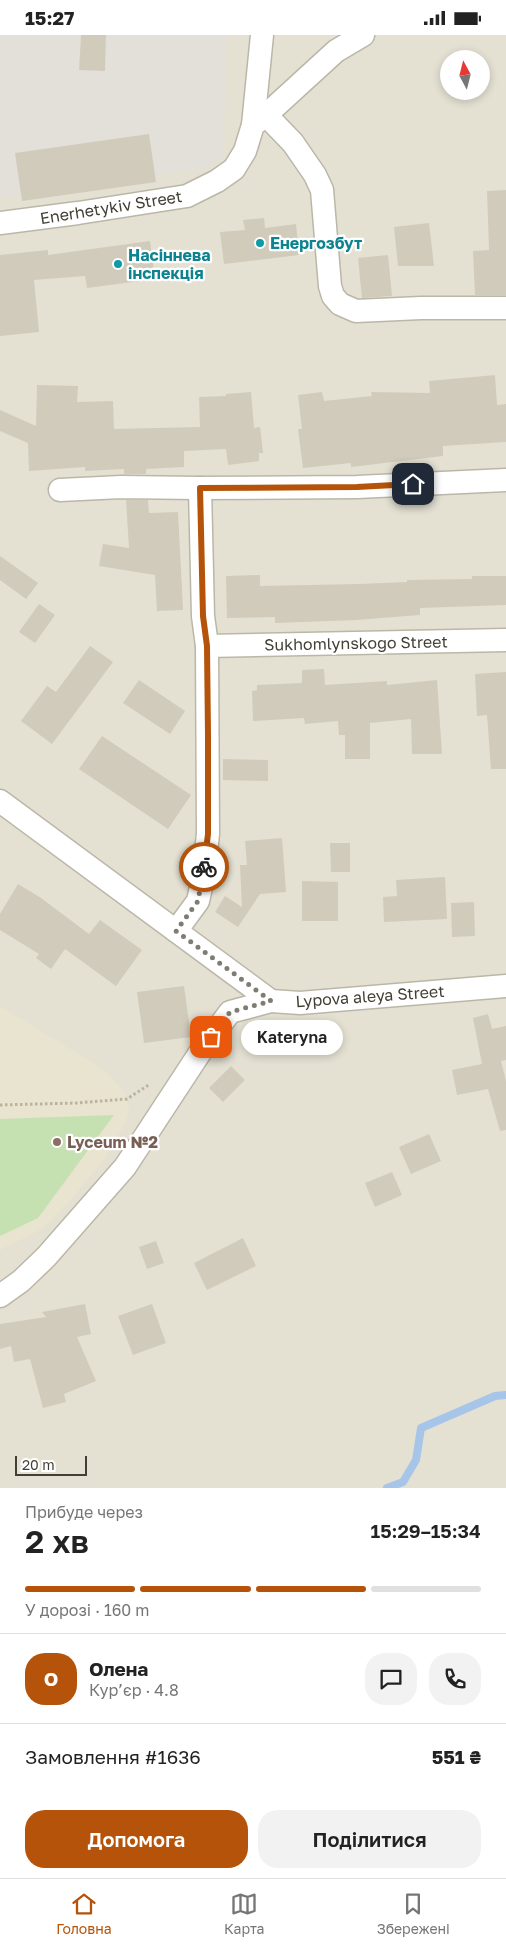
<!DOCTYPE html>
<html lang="uk">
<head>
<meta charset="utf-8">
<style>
  :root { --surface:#fff; --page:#f2f2f2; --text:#222; --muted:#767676; --line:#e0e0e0; --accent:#b45309 }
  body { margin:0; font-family:"Golos Text",sans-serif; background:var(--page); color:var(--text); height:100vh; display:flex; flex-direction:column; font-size:19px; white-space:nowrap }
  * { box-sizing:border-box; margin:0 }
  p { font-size:16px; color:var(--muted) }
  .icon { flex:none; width:28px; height:28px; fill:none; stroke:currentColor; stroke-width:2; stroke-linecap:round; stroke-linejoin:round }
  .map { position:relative; height:1453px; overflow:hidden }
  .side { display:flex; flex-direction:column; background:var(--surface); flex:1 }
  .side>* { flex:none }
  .needle { width:32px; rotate:353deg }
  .tools { position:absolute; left:440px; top:15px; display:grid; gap:10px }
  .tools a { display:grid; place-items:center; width:50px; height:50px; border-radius:50%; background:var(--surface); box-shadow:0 2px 8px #0003; font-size:25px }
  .scale { position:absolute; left:15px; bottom:12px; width:72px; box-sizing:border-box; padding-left:5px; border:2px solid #423f35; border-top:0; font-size:14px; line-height:18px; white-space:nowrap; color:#423f35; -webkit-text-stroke:4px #fff; paint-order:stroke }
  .pin { position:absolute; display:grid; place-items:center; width:42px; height:42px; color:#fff; margin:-21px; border-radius:10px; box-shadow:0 2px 8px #0006 }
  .courier { position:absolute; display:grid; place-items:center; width:50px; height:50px; margin:-25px; border:4px solid #b45309; border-radius:50%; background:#fff; color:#222; box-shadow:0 1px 6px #0007 }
  .bubble { position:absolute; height:35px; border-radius:18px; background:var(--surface); box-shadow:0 2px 8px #0003; font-size:16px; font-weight:600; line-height:35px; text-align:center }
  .summary em { font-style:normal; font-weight:600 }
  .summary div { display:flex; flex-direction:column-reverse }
  .summary { display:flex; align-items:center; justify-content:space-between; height:85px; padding:0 25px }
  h1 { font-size:32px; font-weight:600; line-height:38px }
  .bar { display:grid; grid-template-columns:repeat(4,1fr); gap:8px 5px; align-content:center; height:60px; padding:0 25px }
  .bar i { height:6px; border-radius:4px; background:var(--line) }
  .bar .current { background:var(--accent) }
  .bar p { grid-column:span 4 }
  .line { display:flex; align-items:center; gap:12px; padding:0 25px; border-top:1px solid var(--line) }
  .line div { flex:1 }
  .round { display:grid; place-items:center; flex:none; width:52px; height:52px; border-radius:20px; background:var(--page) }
  .action { display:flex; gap:10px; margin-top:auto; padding:10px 25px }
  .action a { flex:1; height:58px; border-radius:20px; background:var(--accent); color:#fff; font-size:20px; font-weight:600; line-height:58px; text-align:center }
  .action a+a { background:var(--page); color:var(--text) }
  .status { display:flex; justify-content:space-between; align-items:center; height:35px; padding:0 25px; background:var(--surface); direction:ltr }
  .status svg { height:14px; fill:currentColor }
  .tabs { display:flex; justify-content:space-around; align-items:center; height:70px; border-top:1px solid var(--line); background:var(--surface); font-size:14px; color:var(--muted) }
  .tabs a { display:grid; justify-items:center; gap:2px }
  .tabs .current { color:var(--accent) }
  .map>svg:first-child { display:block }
  .residential { fill:#e4e1d3; fill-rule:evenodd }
  .industrial { fill:#e3e0da }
  .education { fill:#e8e4d0 }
  .green { fill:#c6e1b1 }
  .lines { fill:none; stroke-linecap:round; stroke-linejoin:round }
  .stream { stroke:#a6c5e8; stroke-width:8 }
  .building { fill:#d1cbbb }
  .minor-casing { stroke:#bbb7a8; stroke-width:25 }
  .path { stroke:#bbb49b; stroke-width:3; stroke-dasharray:2.5 2.5; stroke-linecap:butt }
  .minor { stroke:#fff; stroke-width:22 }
  .done { stroke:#7f7c73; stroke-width:5; stroke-dasharray:0 9 }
  .route { stroke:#b45309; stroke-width:6 }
  .culture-dot { fill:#0f9aa8; stroke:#fff; stroke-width:2 }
  .education-dot { fill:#8d6e63; stroke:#fff; stroke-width:2 }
  .labels { text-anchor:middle; stroke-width:4.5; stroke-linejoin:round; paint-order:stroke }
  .street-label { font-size:16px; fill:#423f35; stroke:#fff }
  .culture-label { font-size:16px; font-weight:bold; fill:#0d838f; stroke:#fff; text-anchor:start }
  .education-label { font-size:16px; font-weight:bold; fill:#785e54; stroke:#fff; text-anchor:start }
</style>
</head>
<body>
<div class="status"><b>15:27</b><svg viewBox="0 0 49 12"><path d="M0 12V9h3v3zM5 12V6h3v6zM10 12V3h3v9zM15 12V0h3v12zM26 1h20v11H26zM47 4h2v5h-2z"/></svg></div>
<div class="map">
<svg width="506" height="1453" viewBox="0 0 506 1453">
  <rect width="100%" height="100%" fill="#f0eee5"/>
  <path class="residential" d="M0,0H506V1453H0ZM449,24H481V56H449Z"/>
  <polygon class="industrial" points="0,0 227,0 223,121 205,134 155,140 155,147 22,166 21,158 5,162 0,158"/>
  <polygon class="education" points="0,971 103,1034 122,1054 127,1064 129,1075 125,1089 103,1126 70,1166 42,1194 0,1215"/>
  <polygon class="green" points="114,1080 38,1183 0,1201 0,1084"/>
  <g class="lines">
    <polyline class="stream" points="387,1453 403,1447 416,1425 421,1393 495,1361 506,1360"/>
  </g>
  <g class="building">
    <polygon points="81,0 106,0 105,36 79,35"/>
    <polygon points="149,99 156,147 22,166 15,118"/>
    <polygon points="506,155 506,260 475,260 473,216 489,215 487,156"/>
    <polygon points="264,183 265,193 296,189 299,220 224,229 220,197 245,195 243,185"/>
    <polygon points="429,188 434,231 398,231 394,192"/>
    <polygon points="150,206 155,244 87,253 85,241 34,245 39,297 0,301 0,220 48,215 48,220"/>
    <polygon points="388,220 392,261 362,263 358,223"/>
    <polygon points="495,340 497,370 506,369 506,407 443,411 443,421 351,432 351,428 303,433 298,394 302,394 298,360 322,357 324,366 372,361 371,357 430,358 429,346"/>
    <polygon points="37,350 78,351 77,367 113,366 114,394 200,392 199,362 226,361 226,359 251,357 254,393 260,392 263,418 259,418 259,426 228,430 226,414 184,416 184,432 146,434 146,439 124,439 124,434 85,436 85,432 29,436 28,408 0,396 0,375 36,391"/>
    <polygon points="126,465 148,465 149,478 178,477 183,575 157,576 155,540 99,531 103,509 129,513"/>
    <polygon points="0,521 38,548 26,564 0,545"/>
    <polygon points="260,540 260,551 359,549 407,547 407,545 472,544 472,541 506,541 506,570 420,573 420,580 356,585 275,588 275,582 227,583 226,541"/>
    <polygon points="39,569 55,580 35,608 19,597"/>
    <polygon points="90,611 113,627 52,709 21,686 47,651 56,657"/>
    <polygon points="324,634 325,650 387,646 387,650 437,645 442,719 412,719 411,684 370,688 370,724 345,724 345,700 339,700 338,686 305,689 304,683 253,686 252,656 257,655 257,650 302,648 302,635"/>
    <polygon points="506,637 506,734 491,734 487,680 477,681 475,639"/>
    <polygon points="139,645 185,676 170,699 123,668"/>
    <polygon points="102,701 191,760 168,794 79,734"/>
    <polygon points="223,724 268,725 268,746 223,745"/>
    <polygon points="282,803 286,857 260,859 238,892 215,877 225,861 242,872 240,830 247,830 245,806"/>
    <polygon points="330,808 350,808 350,837 331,837"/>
    <polygon points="445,842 447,884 384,887 383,862 397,861 396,845"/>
    <polygon points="302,846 338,847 338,886 302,886"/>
    <polygon points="18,849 41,863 89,899 100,885 142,915 116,951 65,914 51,934 36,923 39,919 0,895 0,879"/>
    <polygon points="474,867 475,901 452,902 451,868"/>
    <polygon points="184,951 191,1002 144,1008 137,957"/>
    <polygon points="488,979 492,994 506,991 506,1025 501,1026 506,1046 506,1095 500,1096 488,1054 457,1060 452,1035 482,1029 473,983"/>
    <polygon points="231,1031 245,1045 223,1067 209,1053"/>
    <polygon points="429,1099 441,1126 411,1139 399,1112"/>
    <polygon points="392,1137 402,1160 375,1172 365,1148"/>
    <polygon points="243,1203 256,1231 207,1255 194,1228"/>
    <polygon points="156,1206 164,1228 147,1234 139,1212"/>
    <polygon points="85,1269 91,1299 77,1302 96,1346 64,1359 66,1367 43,1373 30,1324 14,1327 11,1311 0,1314 0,1289 46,1282 42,1277"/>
    <polygon points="152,1269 166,1308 133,1320 118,1281"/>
  </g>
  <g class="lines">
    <g class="minor-casing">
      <g id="minor">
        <polyline points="266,80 293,108 315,140 322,155 330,251 333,261 340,269 356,276 421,273 506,273"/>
        <polyline points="253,90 262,0"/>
        <polyline points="0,188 78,178 187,161 217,146 234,134 245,116 253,90 266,80 336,16 363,0"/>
        <polyline points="60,455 121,452 197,453 357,452 506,445"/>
        <polyline points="207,611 506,605"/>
        <polyline points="0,766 271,966 300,968 506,951"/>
        <polyline points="176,896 198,866 203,843 208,799 207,611 203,581 200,453"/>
        <polyline points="0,1261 21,1246 46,1222 125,1132 201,1016 230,977 271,966"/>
      </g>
    </g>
    <polyline class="path" points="0,1070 76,1068 127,1064 150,1049"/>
    <use href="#minor" class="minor"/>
  </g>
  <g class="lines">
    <polyline class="done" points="204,832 198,866 176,896 271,966 230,977 211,1002"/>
    <polyline class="route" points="204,832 208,799 208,701 207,611 203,581 200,453 357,452 413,449"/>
  </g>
  <g class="culture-dot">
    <circle cx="260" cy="208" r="5"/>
    <circle cx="118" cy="229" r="5"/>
  </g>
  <circle class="education-dot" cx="57" cy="1107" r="5"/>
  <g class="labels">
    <g class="street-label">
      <text transform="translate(111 172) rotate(-9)" y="6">Enerhetykiv Street</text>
      <text transform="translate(356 608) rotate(-1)" y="6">Sukhomlynskogo Street</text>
      <text transform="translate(370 961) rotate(-4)" y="6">Lypova aleya Street</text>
    </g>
    <g class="culture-label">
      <text x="270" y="214">Енергозбут</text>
      <text x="128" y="226">Насіннева<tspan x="128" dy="18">інспекція</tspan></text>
    </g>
    <g class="education-label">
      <text x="67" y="1113">Lyceum №2</text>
    </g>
  </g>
</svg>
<div class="tools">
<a><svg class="needle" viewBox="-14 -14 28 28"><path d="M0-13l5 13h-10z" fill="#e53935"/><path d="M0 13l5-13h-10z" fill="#767676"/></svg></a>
</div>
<div class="scale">20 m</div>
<div class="pin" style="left:211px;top:1002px;background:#ea580c"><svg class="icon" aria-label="bag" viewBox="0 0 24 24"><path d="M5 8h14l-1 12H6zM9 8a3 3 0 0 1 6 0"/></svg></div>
<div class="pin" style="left:413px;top:449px;background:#1f2937"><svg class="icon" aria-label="home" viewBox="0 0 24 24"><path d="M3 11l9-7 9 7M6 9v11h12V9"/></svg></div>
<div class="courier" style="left:204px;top:832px"><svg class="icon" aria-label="bike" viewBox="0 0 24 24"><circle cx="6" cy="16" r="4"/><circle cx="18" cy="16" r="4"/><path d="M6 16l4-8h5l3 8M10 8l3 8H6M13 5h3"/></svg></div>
<div class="bubble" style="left:241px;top:985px;width:102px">Kateryna</div>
</div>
<section class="side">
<div class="summary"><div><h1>2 хв</h1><p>Прибуде через</p></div><em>15:29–15:34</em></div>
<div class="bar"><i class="current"></i><i class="current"></i><i class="current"></i><i></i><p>У дорозі · 160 m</p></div>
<div class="line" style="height:90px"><b class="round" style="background:var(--accent);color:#fff">О</b><div><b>Олена</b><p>Кур’єр · 4.8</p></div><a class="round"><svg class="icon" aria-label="chat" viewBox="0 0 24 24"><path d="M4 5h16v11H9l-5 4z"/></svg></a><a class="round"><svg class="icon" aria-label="phone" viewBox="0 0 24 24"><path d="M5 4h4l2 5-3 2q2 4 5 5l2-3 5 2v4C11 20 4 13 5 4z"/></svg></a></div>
<div class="line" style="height:65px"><div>Замовлення #1636</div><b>551 ₴</b></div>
<div class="action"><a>Допомога</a><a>Поділитися</a></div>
</section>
<nav class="tabs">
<a class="current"><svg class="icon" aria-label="home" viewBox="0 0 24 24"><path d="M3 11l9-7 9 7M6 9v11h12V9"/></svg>Головна</a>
<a><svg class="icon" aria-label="map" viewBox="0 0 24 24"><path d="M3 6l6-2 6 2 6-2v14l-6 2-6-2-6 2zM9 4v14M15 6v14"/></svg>Карта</a>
<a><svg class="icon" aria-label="saved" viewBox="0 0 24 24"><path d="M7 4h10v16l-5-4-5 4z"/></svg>Збережені</a>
</nav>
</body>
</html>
